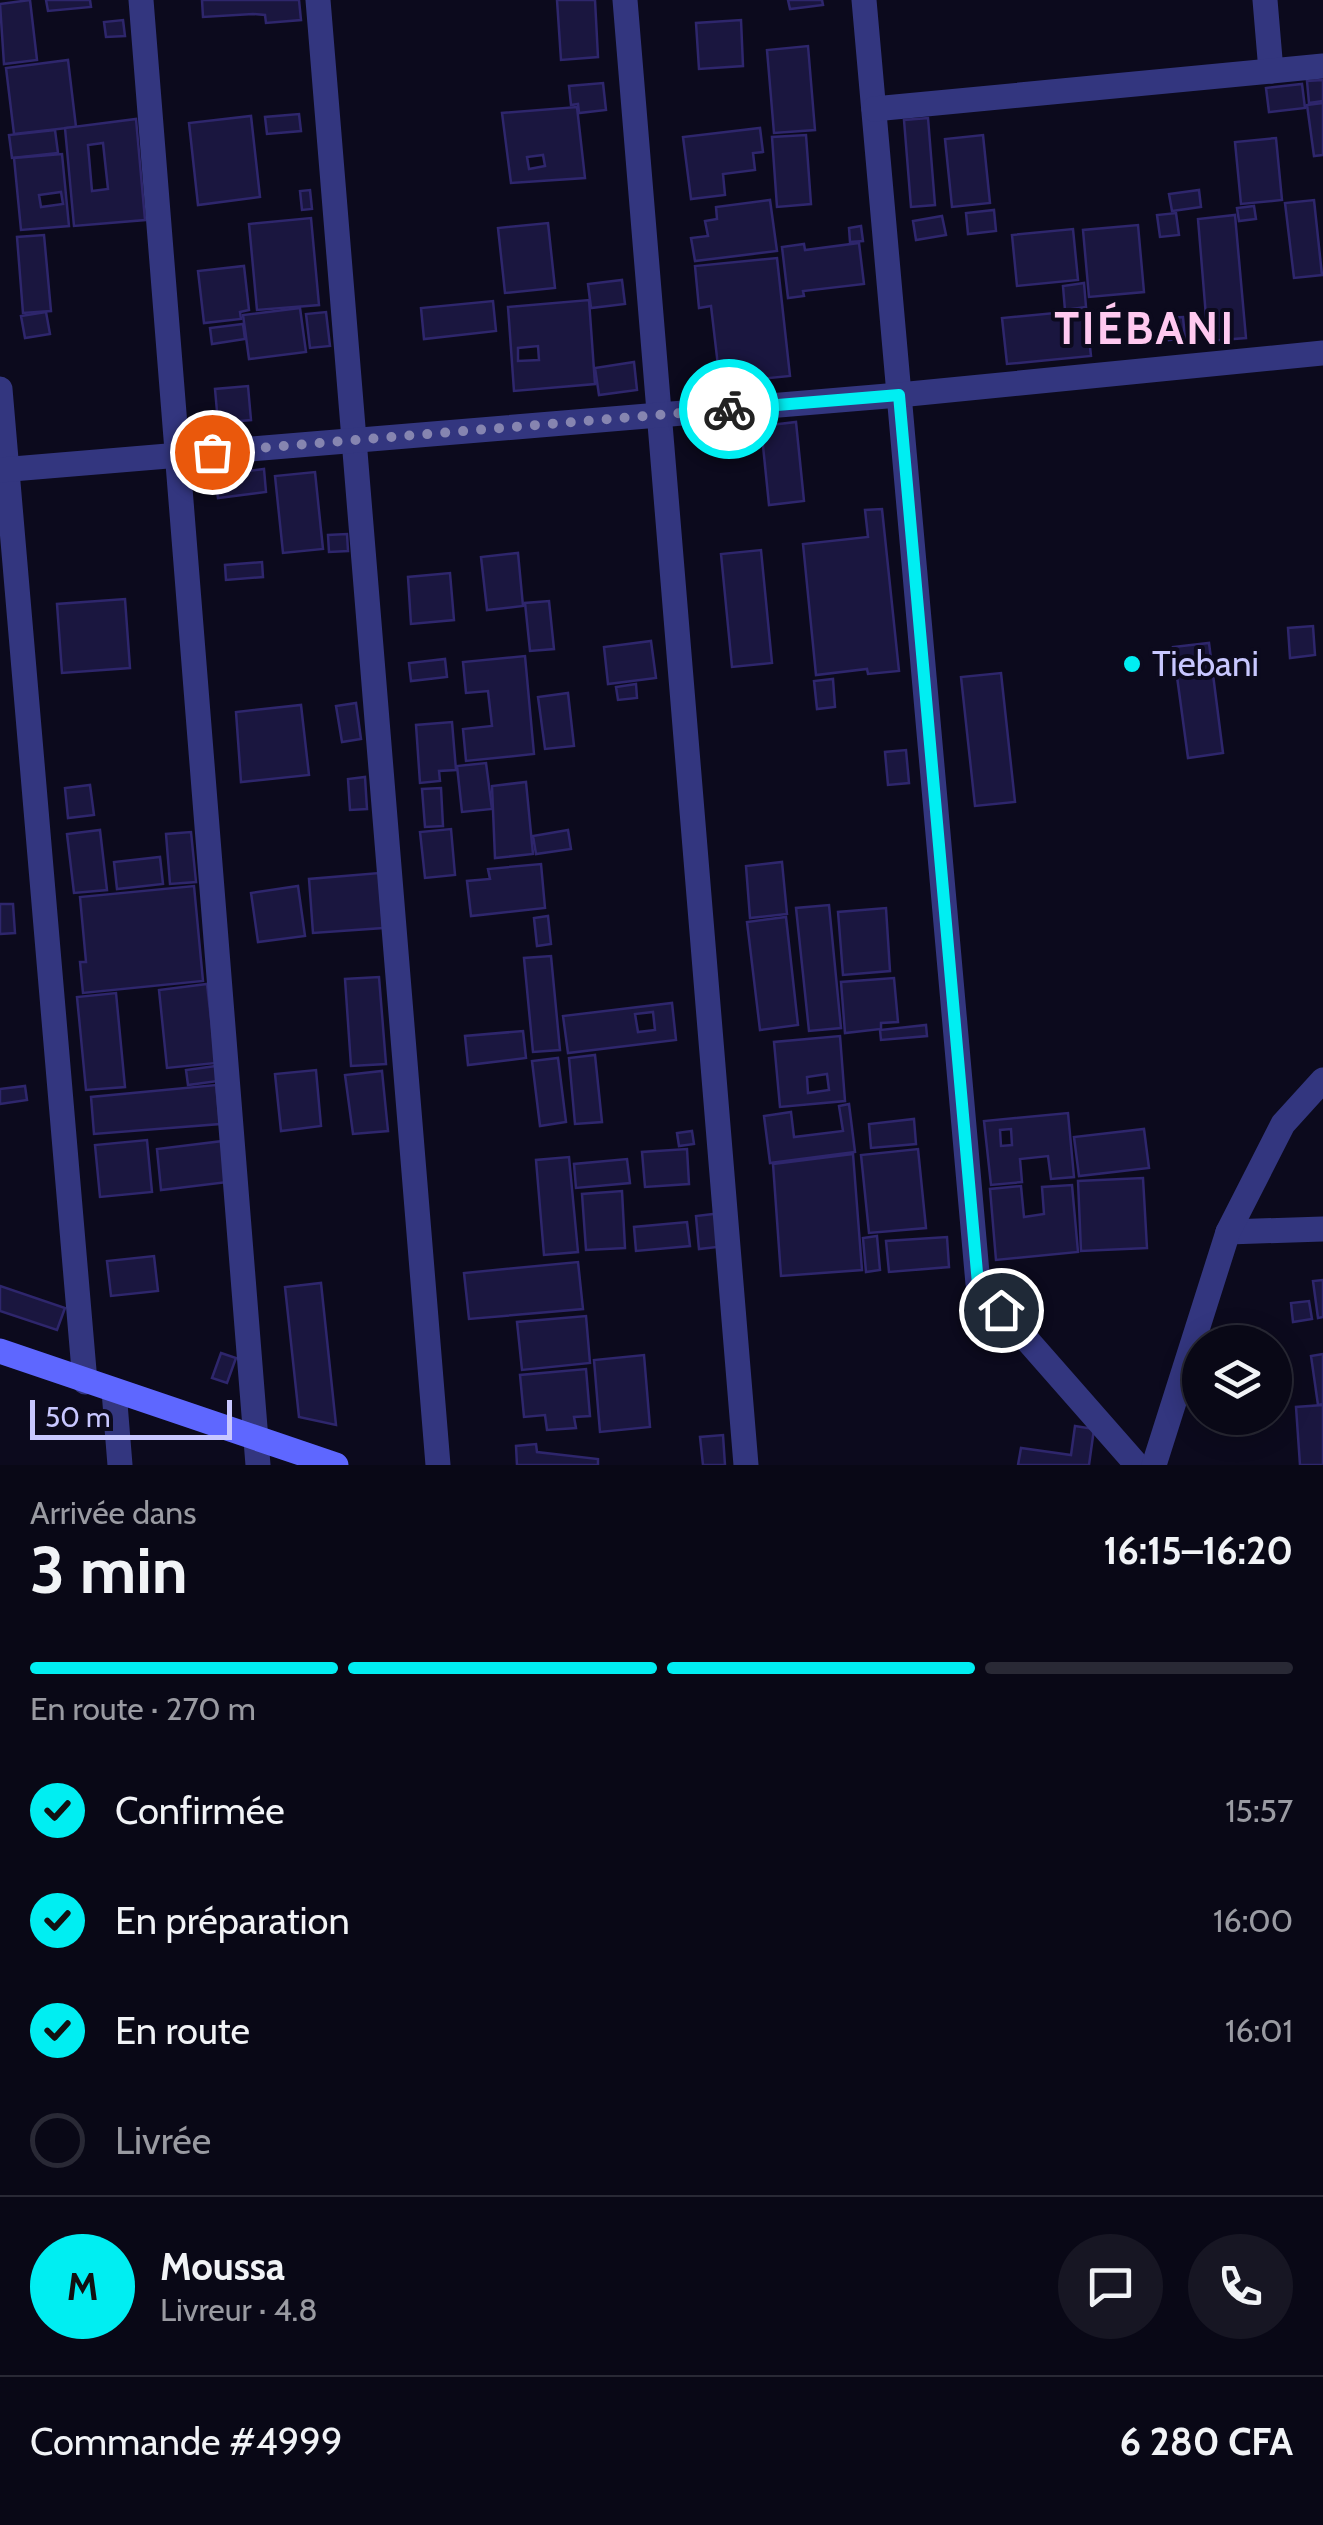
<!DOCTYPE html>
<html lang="fr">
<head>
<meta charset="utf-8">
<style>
  :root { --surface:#090816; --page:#171623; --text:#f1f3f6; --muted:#999aa1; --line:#292935; --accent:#00eef2 }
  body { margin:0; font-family:Cabin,sans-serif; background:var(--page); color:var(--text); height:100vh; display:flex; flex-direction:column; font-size:38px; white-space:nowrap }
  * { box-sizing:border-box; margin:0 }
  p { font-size:32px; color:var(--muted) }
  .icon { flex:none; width:55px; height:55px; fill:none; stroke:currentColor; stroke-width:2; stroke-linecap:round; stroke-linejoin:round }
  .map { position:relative; height:1465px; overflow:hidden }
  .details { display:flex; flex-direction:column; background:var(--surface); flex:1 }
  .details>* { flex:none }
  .buttons { position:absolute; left:1182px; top:1325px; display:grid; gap:20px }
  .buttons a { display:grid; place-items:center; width:110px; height:110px; border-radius:50%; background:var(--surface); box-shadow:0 5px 25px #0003,0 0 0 2px var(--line); font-size:50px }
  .scale { position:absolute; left:30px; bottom:25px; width:202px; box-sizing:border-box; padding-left:10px; border:5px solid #c8c7ff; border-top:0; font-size:28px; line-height:35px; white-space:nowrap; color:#c8c7ff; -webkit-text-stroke:8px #0c0a1d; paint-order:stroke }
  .pin { position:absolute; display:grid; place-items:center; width:85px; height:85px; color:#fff; margin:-42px; border:5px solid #fff; border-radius:50%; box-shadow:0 2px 10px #0007 }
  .courier { position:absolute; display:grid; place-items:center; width:100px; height:100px; margin:-50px; border:8px solid #00eef2; border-radius:50%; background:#fff; color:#222; box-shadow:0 2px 12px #0007 }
  .headline em { font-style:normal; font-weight:700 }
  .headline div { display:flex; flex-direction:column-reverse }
  .headline { display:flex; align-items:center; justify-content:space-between; height:170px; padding:0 30px }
  h1 { font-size:65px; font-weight:700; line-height:75px }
  .bar { display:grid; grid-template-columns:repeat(4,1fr); gap:15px 10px; align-content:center; height:120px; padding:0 30px }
  .bar i { height:12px; border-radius:8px; background:var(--line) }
  .bar .current { background:var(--accent) }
  .bar p { grid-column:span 4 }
  .line { display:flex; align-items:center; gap:25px; padding:0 30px; border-top:2px solid var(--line) }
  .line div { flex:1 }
  .round { display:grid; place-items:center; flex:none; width:105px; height:105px; border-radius:52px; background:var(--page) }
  ol { padding:0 30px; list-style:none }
  li { display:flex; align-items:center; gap:30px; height:110px }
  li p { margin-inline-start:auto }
  li .icon { padding:10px; border-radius:50%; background:var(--accent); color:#111; stroke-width:4 }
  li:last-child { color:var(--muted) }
  li i { width:55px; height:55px; border:5px solid var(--line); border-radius:50% }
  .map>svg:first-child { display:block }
  .building { fill:#1a163f; stroke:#2e266c; stroke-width:2.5; fill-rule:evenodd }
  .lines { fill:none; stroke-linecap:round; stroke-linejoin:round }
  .minor { stroke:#33367f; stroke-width:25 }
  .secondary { stroke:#5e67ff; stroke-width:25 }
  .done { stroke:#8685b0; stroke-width:10; stroke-dasharray:0 18 }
  .route { stroke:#00eef2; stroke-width:12 }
  .poi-dot { fill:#00eef2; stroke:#0c0a1d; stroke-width:4 }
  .labels { text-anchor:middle; stroke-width:8; stroke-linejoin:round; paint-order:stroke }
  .poi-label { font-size:35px; fill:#c8c7ff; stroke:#0c0a1d; text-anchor:start }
  .district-label { font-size:45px; font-weight:bold; letter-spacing:2.5px; fill:#ffc9f0; stroke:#0c0a1d }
</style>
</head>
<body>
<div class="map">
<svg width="1323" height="1465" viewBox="0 0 1323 1465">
  <rect width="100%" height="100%" fill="#0c0a1d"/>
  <g class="building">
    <polygon points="30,0 37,60 4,64 0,4"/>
    <polygon points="46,0 90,0 91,7 48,11"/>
    <polygon points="202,0 299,0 301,20 266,23 265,15 253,14 203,17"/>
    <polygon points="557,0 595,0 598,57 561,60"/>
    <polygon points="788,0 822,0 823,5 790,9"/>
    <polygon points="123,20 125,36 106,37 104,22"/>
    <polygon points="741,20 743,66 699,69 696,23"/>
    <polygon points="808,46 815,130 774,133 767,50"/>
    <polygon points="68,60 76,127 14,134 6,68"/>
    <polygon points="1323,80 1323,101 1309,103 1307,81"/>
    <polygon points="603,83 606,110 579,113 578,104 571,105 569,86"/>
    <polygon points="1302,84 1305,108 1269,112 1266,88"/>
    <polygon points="1323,103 1323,155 1314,156 1307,105"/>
    <path d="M577,107L585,178L511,183L502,113ZM543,155L545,166L529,169L527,157Z"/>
    <polygon points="299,114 301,131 267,134 265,117"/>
    <polygon points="251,116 260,197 198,205 189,123"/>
    <polygon points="928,118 935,205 911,207 904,120"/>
    <path d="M136,119L145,220L74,226L65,128ZM103,143L108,189L92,191L88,145Z"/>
    <polygon points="760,128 763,152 753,153 755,170 723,174 725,195 691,199 683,137"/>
    <polygon points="55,130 58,153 12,158 9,135"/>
    <polygon points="806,135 811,204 777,207 772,137"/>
    <polygon points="983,135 990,203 952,207 945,139"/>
    <polygon points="1276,138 1282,200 1241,204 1235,142"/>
    <path d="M62,154L69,226L21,230L14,158ZM61,192L63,204L41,207L39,195Z"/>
    <polygon points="310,190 312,209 302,210 300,191"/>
    <polygon points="1199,190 1201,207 1172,211 1169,194"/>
    <polygon points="770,200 777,251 695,261 691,238 708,236 705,221 717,219 716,207"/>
    <polygon points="1314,200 1322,275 1294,278 1285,203"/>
    <polygon points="1254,206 1256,219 1239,221 1237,208"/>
    <polygon points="994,210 996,231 968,234 966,213"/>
    <polygon points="1176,213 1179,235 1160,237 1157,215"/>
    <polygon points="1235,215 1246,338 1208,341 1198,219"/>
    <polygon points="942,216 946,235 916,240 913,221"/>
    <polygon points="311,218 319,305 257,310 249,224"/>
    <polygon points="548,223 555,288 505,293 498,228"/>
    <polygon points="1138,225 1144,292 1089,297 1083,230"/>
    <polygon points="861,226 863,241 850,242 849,228"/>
    <polygon points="1073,229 1078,280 1017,286 1012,235"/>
    <polygon points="44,235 51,311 23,313 17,237"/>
    <polygon points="859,243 864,284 803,291 804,296 788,298 782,247 804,244 805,250"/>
    <polygon points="777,258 790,376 720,383 711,306 699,308 695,266"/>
    <polygon points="244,266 249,310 240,312 241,319 204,323 198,271"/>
    <polygon points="622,280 625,304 591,308 588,284"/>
    <polygon points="1084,283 1086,307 1065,310 1063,286"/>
    <path d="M589,300L595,384L514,391L508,307ZM538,346L539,360L518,361V348Z"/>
    <polygon points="493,301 496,331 424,339 421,308"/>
    <polygon points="300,308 306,352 249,359 243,315"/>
    <polygon points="1086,310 1091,356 1007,364 1002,318"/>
    <polygon points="46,312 50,334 25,338 21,316"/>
    <polygon points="326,312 330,346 310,348 306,314"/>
    <polygon points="1183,317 1185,338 1169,340 1166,318"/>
    <polygon points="243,324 245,339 212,344 210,328"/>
    <polygon points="634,362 637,390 599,395 595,368"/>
    <polygon points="248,386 251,420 218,423 215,389"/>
    <polygon points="796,422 804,501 769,505 761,426"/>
    <polygon points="264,469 266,492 218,498 215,475"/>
    <polygon points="315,472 323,549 283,553 275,476"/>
    <polygon points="882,509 899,671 868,674 867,669 816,675 803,544 868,537 865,510"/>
    <polygon points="347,534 348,551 329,552 328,535"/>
    <polygon points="761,550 772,663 732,667 721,554"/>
    <polygon points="518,553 523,606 487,610 481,557"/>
    <polygon points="262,562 263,577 226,580 225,565"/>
    <polygon points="450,573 454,620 411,624 408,577"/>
    <polygon points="125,599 130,668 62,673 57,604"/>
    <polygon points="549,601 554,649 530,651 525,603"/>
    <polygon points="1313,626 1315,655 1290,658 1288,628"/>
    <polygon points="651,641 656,678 608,684 604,647"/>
    <polygon points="1209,643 1223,753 1188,758 1173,647"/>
    <polygon points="525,656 534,754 466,761 463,729 492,726 488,691 466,693 463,662"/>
    <polygon points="445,659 447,677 411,681 409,663"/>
    <polygon points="1001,673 1015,802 975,806 961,677"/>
    <polygon points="833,679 835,707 817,709 814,681"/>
    <polygon points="636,684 637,698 618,700 616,687"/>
    <polygon points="568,693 574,746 545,749 538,697"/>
    <polygon points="356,703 361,739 342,742 336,706"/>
    <polygon points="301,705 309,775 241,782 236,712"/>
    <polygon points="452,722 456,770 439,771 440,781 420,783 416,725"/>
    <polygon points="906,750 909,783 888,785 885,752"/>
    <polygon points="486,763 492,809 462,812 457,766"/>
    <polygon points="365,777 367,809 350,810 348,779"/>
    <polygon points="526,782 533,854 495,858 492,786"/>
    <polygon points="90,785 94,815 68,818 65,788"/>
    <polygon points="441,788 443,826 425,827 422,789"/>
    <polygon points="451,829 455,875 425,878 420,832"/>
    <polygon points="100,830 107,890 74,893 67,834"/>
    <polygon points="568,830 571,849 536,854 533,836"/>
    <polygon points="191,832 196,882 170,884 166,834"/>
    <polygon points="160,857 163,884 117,889 114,862"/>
    <polygon points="782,862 787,914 750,918 746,866"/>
    <polygon points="541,864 545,908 471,916 467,881 490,879 488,869"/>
    <polygon points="379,873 383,928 313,933 309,879"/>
    <polygon points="194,886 203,981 83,993 80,962 86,962 80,897"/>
    <polygon points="298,886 305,936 258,942 251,893"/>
    <polygon points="0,904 13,904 15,933 0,934"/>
    <polygon points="829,905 841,1028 809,1031 796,908"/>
    <polygon points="886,908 890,971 843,975 838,912"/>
    <polygon points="548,916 551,944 537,946 534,918"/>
    <polygon points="786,917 798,1025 760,1030 747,922"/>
    <polygon points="551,956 560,1050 533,1052 524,958"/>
    <polygon points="379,977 386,1064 351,1066 345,979"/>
    <polygon points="894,978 898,1022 881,1023 881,1029 845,1033 841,982"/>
    <polygon points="207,984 216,1063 167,1068 159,990"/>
    <polygon points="116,993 125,1087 86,1090 77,997"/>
    <path d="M672,1003L676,1040L568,1053L563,1016ZM653,1012L655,1030L638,1032L635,1014Z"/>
    <polygon points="926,1025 927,1036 881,1040 880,1030"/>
    <polygon points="523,1031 526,1058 468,1065 465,1036"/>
    <path d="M840,1036L845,1101L780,1107L774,1042ZM827,1074L829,1090L808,1093L807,1077Z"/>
    <polygon points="595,1055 602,1122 575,1124 569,1058"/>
    <polygon points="558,1058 566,1122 540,1126 532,1061"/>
    <polygon points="216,1066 218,1081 188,1085 186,1070"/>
    <polygon points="316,1070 321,1126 281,1131 275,1074"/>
    <polygon points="382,1071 388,1131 353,1134 345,1075"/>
    <polygon points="216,1085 220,1124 94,1134 91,1097"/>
    <polygon points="25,1086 27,1100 0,1104 0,1089"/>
    <polygon points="849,1104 855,1152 770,1163 764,1116 791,1112 794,1137 843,1131 839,1106"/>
    <path d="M1068,1113L1074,1177L1051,1179L1048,1156L1020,1159L1022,1182L991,1185L984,1121ZM1011,1129L1012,1145L1001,1146L1000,1130Z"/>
    <polygon points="914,1119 916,1144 871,1148 869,1124"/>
    <polygon points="1144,1129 1149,1168 1079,1176 1074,1137"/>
    <polygon points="692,1131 694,1144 679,1146 677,1133"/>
    <polygon points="147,1140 152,1192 100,1197 95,1145"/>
    <polygon points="223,1141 228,1182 161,1190 157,1149"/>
    <polygon points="687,1149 689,1184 645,1187 642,1152"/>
    <polygon points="918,1149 926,1228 869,1233 861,1155"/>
    <polygon points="853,1154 862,1270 781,1276 773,1164"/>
    <polygon points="569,1157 578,1252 544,1255 536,1160"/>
    <polygon points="627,1159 630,1183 576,1188 574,1164"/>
    <polygon points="1143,1178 1147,1248 1081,1251 1078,1181"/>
    <polygon points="1072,1185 1078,1252 996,1260 990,1189 1021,1186 1024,1217 1044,1214 1042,1187"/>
    <polygon points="622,1191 625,1248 586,1250 582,1194"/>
    <polygon points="722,1213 726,1246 699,1249 696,1216"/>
    <polygon points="687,1222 690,1246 636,1251 634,1227"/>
    <polygon points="877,1236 880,1270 866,1272 863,1238"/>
    <polygon points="947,1237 949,1267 889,1272 886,1241"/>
    <polygon points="154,1256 158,1291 111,1296 107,1261"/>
    <polygon points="578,1262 583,1309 469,1319 464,1273"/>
    <polygon points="1323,1280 1323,1317 1318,1318 1313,1281"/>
    <polygon points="321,1283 336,1425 299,1417 285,1287"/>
    <polygon points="0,1286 65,1308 57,1330 0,1311"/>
    <polygon points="1309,1301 1312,1319 1293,1322 1291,1303"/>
    <polygon points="586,1316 590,1363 522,1370 517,1322"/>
    <polygon points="221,1353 236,1358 227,1383 212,1378"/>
    <polygon points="1323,1354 1323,1404 1318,1405 1311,1356"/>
    <polygon points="644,1355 650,1427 600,1432 594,1360"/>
    <polygon points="586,1369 590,1416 574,1417 576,1428 547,1430 545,1415 524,1417 520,1375"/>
    <polygon points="1323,1405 1323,1465 1300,1465 1296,1407"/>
    <polygon points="1075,1426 1094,1429 1089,1465 1018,1465 1021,1448 1071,1455"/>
    <polygon points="723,1435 725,1465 703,1465 700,1437"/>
    <polygon points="536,1444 537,1452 598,1459 598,1465 517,1465 516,1446"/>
  </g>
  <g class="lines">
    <g class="minor">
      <polyline points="141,0 258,1465"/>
      <polyline points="318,0 438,1465"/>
      <polyline points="625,0 746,1465"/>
      <polyline points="864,0 978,1284 1137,1465"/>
      <polyline points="1265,0 1271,71"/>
      <polyline points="874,109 1323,66"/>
      <polyline points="0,389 85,1382"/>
      <polyline points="0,470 899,395 1323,353"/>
      <polyline points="1228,1232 1323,1229"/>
      <polyline points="114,1391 120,1465"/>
      <polyline points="1154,1465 1228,1232 1283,1124 1323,1080"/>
    </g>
    <polyline class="secondary" points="0,1351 336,1465"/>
  </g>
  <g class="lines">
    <polyline class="done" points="212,452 729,409"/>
    <polyline class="route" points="729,409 899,395 978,1284 1001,1310"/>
  </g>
  <circle class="poi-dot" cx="1132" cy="664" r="10"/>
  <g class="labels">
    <g class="poi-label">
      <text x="1152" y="676">Tiebani</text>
    </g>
    <g class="district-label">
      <text x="1145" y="344">TIÉBANI</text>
    </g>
  </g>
</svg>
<div class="buttons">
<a><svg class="icon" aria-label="layers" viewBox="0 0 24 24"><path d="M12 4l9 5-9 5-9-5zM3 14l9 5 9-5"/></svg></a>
</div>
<div class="scale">50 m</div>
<div class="pin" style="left:212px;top:452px;background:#ea580c"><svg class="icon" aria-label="bag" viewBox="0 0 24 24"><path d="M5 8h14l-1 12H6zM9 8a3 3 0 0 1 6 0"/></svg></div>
<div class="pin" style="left:1001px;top:1310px;background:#1f2937"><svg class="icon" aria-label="home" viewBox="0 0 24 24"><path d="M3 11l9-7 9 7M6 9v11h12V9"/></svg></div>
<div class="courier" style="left:729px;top:409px"><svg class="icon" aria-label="bike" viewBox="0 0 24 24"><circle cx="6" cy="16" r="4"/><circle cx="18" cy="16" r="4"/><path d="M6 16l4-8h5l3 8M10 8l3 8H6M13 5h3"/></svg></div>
</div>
<section class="details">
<div class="headline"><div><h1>3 min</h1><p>Arrivée dans</p></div><em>16:15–16:20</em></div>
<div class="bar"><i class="current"></i><i class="current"></i><i class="current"></i><i></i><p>En route · 270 m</p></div>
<ol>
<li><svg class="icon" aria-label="check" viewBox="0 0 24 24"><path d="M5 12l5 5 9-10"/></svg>Confirmée<p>15:57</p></li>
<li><svg class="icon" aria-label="check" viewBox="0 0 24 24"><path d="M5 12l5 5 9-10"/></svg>En préparation<p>16:00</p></li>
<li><svg class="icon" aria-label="check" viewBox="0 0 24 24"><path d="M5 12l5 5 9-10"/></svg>En route<p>16:01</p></li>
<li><i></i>Livrée</li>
</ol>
<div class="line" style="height:180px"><b class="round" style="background:var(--accent);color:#111">M</b><div><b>Moussa</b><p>Livreur · 4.8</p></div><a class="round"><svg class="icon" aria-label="chat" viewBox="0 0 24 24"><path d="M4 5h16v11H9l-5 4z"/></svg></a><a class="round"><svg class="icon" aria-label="phone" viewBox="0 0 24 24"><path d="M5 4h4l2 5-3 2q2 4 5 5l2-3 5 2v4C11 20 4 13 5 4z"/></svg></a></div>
<div class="line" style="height:130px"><div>Commande #4999</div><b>6 280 CFA</b></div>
</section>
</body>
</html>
